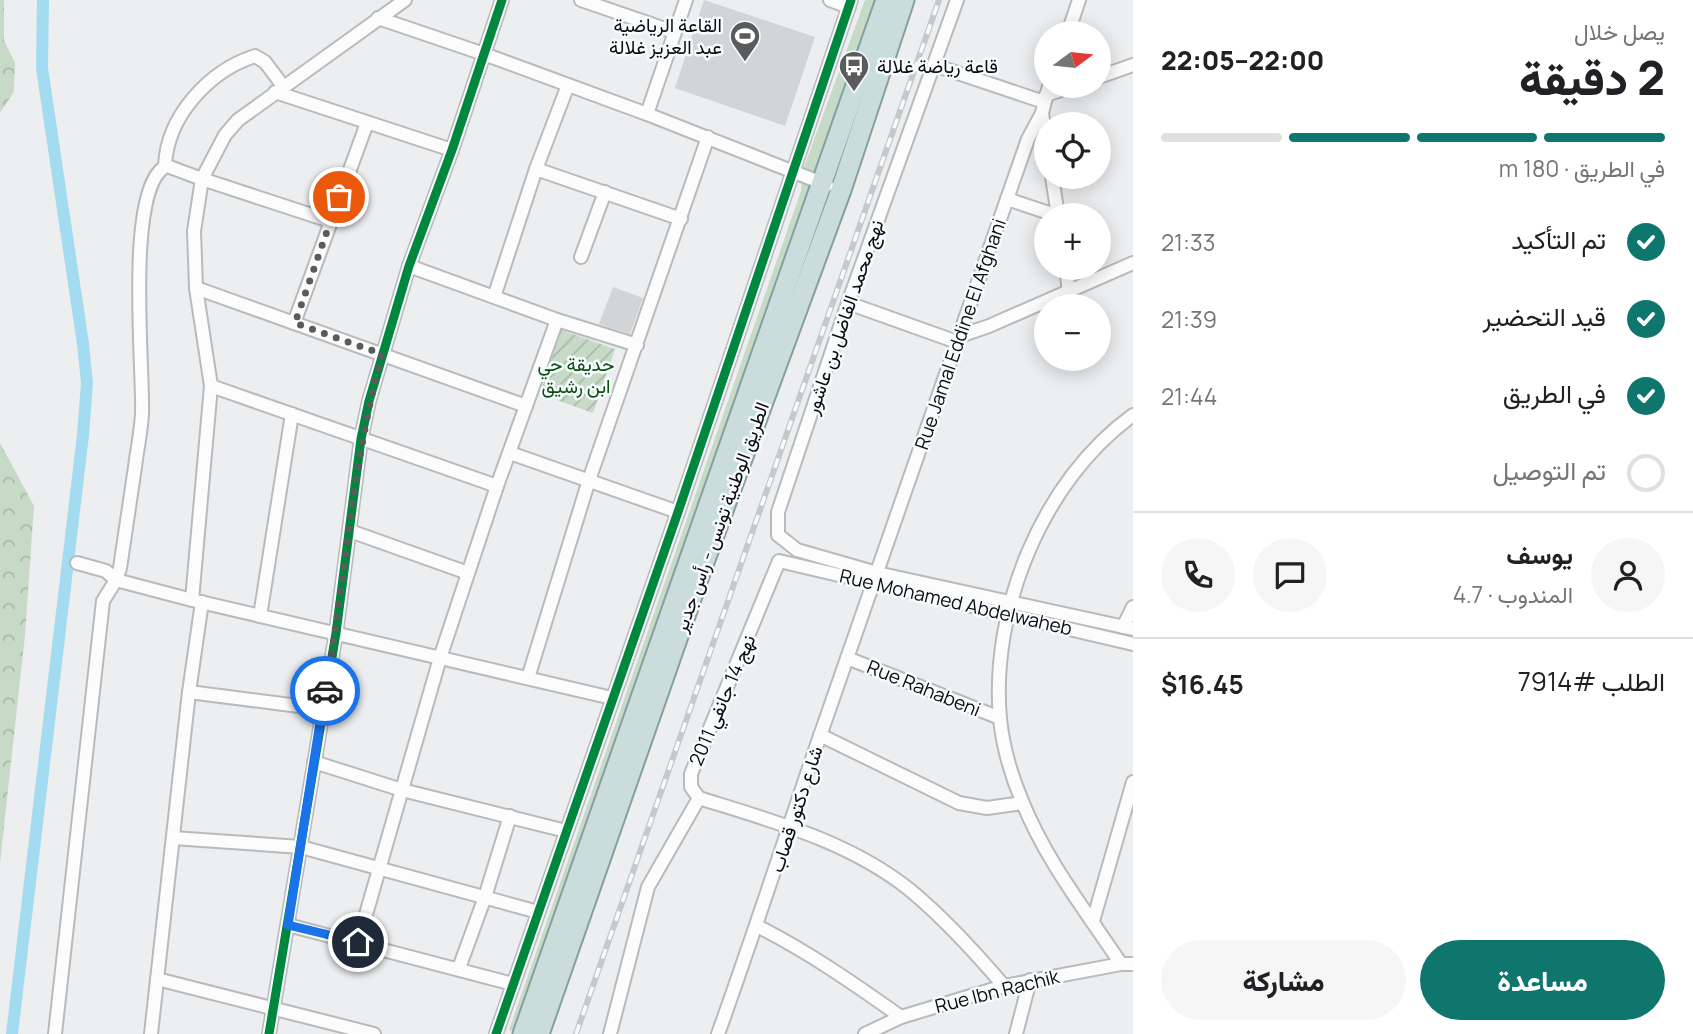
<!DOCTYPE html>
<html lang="ar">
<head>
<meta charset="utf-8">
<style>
  :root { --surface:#fff; --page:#f6f6f6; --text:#202124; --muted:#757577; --line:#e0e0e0; --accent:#0f766e }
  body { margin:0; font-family:Manrope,Vazirmatn,sans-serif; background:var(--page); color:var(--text); direction:rtl; height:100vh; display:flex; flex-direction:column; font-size:26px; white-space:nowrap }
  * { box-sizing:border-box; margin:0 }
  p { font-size:23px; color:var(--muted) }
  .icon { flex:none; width:38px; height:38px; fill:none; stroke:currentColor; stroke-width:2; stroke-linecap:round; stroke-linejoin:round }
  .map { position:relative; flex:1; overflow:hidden; direction:ltr }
  .details { display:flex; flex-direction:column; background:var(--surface); width:560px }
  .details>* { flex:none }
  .needle { width:46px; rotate:75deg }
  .tools { position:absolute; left:1034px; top:21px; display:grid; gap:14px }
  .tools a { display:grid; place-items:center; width:77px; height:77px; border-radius:50%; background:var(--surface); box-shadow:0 4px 18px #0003; font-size:35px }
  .pin { position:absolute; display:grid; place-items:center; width:60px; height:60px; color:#fff; margin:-30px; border:4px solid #fff; border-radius:50%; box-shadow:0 2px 7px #0007 }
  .courier { position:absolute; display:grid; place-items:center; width:70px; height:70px; margin:-35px; border:5px solid #1a73e8; border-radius:50%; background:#fff; color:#222; box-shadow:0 2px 9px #0007 }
  .head em { font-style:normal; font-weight:800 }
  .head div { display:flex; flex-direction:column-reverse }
  .head { display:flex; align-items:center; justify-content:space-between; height:119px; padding:0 28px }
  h1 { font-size:46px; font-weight:800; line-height:52px }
  .bar { display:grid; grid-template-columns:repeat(4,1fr); gap:10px 7px; align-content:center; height:84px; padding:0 28px }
  .bar i { height:9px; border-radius:5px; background:var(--line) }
  .bar .active { background:var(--accent) }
  .bar p { grid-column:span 4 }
  .line { display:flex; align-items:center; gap:18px; padding:0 28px; border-top:2px solid var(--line) }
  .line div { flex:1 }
  .round { display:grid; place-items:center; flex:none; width:74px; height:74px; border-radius:37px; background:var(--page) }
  ol { padding:0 28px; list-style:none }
  li { display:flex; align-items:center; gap:21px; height:77px }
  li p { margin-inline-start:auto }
  li .icon { padding:7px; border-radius:50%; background:var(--accent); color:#fff; stroke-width:4 }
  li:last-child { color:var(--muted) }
  li i { width:38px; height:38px; border:4px solid var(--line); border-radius:50% }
  .primary-button { display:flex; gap:14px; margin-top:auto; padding:14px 28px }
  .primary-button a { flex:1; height:80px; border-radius:42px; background:var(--accent); color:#fff; font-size:28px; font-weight:800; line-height:80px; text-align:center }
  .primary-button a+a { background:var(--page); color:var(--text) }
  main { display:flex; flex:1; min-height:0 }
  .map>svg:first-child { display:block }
  .grass { fill:#c7dac7 }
  .forest { fill:url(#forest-crowns) }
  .garden { fill:url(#garden-furrows) }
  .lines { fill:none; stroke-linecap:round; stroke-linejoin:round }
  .canal { stroke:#a3dcf0; stroke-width:12 }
  .building { fill:#d2d4d5 }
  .minor-casing { stroke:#b8babc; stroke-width:16 }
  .trunk-casing { stroke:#869f9f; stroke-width:23 }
  .minor { stroke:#fcfcfd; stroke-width:12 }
  .trunk { stroke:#cadddc; stroke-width:19 }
  .rail-casing { stroke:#c7c8c8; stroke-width:6 }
  .rail { stroke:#f7faff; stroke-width:3.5; stroke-dasharray:10; stroke-linecap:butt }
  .cycleway-casing { stroke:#f7faff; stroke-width:13 }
  .cycleway { stroke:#00873e; stroke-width:9 }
  .done { stroke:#5a5b5c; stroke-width:7; stroke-dasharray:0 12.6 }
  .route { stroke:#1a73e8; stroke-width:9 }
  .labels { text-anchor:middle; stroke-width:5; stroke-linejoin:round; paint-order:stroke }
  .poi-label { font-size:19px; fill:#0b0c0d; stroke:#f7faff; text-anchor:end }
  .street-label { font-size:19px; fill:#0b0c0d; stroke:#f7faff }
  .park-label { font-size:19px; fill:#084f0b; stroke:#f7faff }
</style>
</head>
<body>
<main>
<section class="details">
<div class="head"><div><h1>2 دقيقة</h1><p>يصل خلال</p></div><em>22:00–22:05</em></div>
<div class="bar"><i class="active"></i><i class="active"></i><i class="active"></i><i></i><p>في الطريق · 180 m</p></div>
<ol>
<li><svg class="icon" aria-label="check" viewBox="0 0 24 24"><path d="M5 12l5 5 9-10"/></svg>تم التأكيد<p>21:33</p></li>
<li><svg class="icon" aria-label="check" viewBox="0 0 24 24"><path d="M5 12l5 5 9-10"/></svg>قيد التحضير<p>21:39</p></li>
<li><svg class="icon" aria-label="check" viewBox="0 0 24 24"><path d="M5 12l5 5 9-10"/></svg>في الطريق<p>21:44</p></li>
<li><i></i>تم التوصيل</li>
</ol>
<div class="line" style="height:126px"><a class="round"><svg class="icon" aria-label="person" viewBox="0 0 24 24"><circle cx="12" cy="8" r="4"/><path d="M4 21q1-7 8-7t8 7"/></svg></a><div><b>يوسف</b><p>المندوب · 4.7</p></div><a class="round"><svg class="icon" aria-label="chat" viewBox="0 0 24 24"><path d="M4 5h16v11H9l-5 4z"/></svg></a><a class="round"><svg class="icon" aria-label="phone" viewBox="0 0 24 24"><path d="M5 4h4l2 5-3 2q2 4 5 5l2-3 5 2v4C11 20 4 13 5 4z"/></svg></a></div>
<div class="line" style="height:91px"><div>الطلب #7914</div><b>$16.45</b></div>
<div class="primary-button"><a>مساعدة</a><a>مشاركة</a></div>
</section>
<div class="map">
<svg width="1133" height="1034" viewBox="0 0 1133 1034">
  <defs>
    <pattern id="forest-crowns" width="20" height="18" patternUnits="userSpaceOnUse" patternTransform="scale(1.75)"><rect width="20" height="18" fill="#c7dac7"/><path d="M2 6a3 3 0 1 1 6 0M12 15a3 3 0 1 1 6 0" fill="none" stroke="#aabaaa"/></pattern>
    <pattern id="garden-furrows" width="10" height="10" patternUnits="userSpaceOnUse" patternTransform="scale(1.75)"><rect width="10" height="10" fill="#c7dac7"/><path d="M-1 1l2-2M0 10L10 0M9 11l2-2" fill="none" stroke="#aabaaa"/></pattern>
  </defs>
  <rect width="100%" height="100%" fill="#eceef0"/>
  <polygon class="grass" points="865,0 882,0 519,1033 509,1030 801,191 803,170"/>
  <g class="forest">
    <polygon points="0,0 4,0 4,40 15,63 14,92 0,113"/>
    <polygon points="0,443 34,506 25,635 0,863"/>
  </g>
  <polygon class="garden" points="561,330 615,349 593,413 540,394"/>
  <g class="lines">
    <polyline class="canal" points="12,1034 83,435 87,383 83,344 42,68 43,0"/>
  </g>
  <g class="building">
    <polygon points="704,0 815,37 785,126 675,88"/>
    <polygon points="613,287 643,298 630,334 599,324"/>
  </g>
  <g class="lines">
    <g class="minor-casing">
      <g id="minor">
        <polyline points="581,0 674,32"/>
        <polyline points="830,0 849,7"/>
        <polyline points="957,0 848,303 778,512 778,535 797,550 877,573 1133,629"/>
        <polyline points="378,18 484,54 647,114 827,185"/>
        <polyline points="1068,33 1079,0"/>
        <polyline points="934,65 1044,102"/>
        <polyline points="1099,77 1133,65"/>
        <polyline points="275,92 452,150"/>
        <polyline points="1046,95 1073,86"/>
        <polyline points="1042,113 1046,140"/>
        <polyline points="647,114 686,0"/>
        <path d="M165,166C167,116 209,71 255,56L265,62L283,86"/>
        <polyline points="536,169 681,219"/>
        <polyline points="1052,177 1058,215"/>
        <polyline points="1007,199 1055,215"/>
        <polyline points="581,257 605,192"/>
        <polyline points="409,266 557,320 637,345"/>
        <polyline points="1066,268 1069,292"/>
        <polyline points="196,288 526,406"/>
        <polyline points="494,297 536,169 568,85"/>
        <polyline points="848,303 957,342"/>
        <polyline points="294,323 367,123"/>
        <polyline points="960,336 989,326 1133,263"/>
        <polyline points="211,386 497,486"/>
        <polyline points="510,453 678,512"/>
        <polyline points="350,531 468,573"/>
        <polyline points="77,563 106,571 116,580 192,600 612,698"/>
        <polyline points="192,600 211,386 196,288 194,231 202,179 225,135 238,120 405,0"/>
        <polyline points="260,616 292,414"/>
        <polyline points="1123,627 1133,607"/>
        <polyline points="847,658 1000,718"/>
        <polyline points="528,678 589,480 708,137"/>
        <polyline points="189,692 322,709"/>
        <polyline points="820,735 959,803 987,808 1022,803"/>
        <polyline points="314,762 402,790 566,831"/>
        <path d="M699,798C772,821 849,841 910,890C945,919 975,952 1004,986"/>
        <polyline points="173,838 301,847 538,912"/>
        <polyline points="1093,921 1133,782"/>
        <polyline points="288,925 513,984"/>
        <path d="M757,926C810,953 853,983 901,1017"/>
        <polyline points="358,942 440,658 497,486 557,320"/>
        <path d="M1121,964C1086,911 1046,861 1022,801C1011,775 1003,747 1000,719C990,609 1043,480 1133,415"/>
        <polyline points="459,968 485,897 510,816"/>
        <polyline points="157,979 374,1034"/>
        <path d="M55,1034L103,601L116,580L120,568C125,534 130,501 135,467C137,450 141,432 142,414C144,372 124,184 167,166L202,179L330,221"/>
        <polyline points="151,1034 189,692 202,602"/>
        <polyline points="269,1034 336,633 361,439 369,401 409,266 452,150 502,0"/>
        <polyline points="496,1034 678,512 851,0"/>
        <polyline points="610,1034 648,887 699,798 691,787 691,774 779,561 1133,644"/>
        <path d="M718,1034C754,934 786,834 821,733C889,535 959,337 1028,139L1042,113L1049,86"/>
        <polyline points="865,1034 901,1017 1004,986 1121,964 1133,964"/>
        <polyline points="1016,1034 1030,980"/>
      </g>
    </g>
    <g class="trunk-casing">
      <g id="trunk">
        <polyline points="523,1034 886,0"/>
        <polyline points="539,1034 700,573 841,190 904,0"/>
      </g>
    </g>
    <use href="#minor" class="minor"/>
    <use href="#trunk" class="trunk"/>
    <g class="rail-casing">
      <polyline id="rail" points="576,1034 939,0"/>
    </g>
    <use href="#rail" class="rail"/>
    <g class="cycleway-casing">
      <g id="cycleway">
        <polyline points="269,1034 336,633 361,439 369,401 409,266 452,150 502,0"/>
        <polyline points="496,1034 678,512 851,0"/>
      </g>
    </g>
    <use href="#cycleway" class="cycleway"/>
  </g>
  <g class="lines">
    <path class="done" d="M325,691C346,579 352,464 382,354L295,323L339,197"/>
    <polyline class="route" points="325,691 288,925 358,942"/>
  </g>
  <defs>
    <g id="stadium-pin" transform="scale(1.575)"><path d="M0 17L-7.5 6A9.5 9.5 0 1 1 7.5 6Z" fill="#5a5b5c" stroke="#f7faff"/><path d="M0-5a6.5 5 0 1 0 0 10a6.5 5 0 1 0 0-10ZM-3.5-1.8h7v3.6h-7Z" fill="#fff"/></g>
    <g id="bus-pin" transform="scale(1.575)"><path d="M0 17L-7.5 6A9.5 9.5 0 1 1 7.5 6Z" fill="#5a5b5c" stroke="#f7faff"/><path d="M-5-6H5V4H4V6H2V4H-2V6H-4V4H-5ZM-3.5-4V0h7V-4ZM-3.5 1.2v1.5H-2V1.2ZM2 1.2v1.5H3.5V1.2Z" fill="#fff"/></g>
  </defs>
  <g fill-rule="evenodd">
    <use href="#stadium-pin" x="745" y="36"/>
    <use href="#bus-pin" x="854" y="66"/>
  </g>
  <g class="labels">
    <g class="poi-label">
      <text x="722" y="32">القاعة الرياضية<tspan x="722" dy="22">عبد العزيز غلالة</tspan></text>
      <text x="877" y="73" text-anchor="start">قاعة رياضة غلالة</text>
    </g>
    <g class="street-label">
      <text transform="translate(844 317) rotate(-71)" y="7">نهج محمد الفاضل بن عاشور</text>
      <text transform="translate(960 334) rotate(-71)" y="7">Rue Jamal Eddine El Afghani</text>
      <text transform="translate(721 517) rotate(-70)" y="7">الطريق الوطنية تونس - رأس جدير</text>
      <text transform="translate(956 602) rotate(13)" y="7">Rue Mohamed Abdelwaheb</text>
      <text transform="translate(924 688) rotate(22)" y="7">Rue Rahabeni</text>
      <text transform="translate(722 700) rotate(-67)" y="7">نهج 14 جانفي 2011</text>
      <text transform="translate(796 809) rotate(-72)" y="7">شارع دكتور قصاب</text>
      <text transform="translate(997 991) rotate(-14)" y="7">Rue Ibn Rachik</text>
    </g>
    <g class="park-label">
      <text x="576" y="371">حديقة حي<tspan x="576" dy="22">ابن رشيق</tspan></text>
    </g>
  </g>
</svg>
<div class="tools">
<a><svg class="needle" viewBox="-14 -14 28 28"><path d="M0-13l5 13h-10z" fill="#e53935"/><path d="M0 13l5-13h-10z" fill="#757577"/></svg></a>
<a><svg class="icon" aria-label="locate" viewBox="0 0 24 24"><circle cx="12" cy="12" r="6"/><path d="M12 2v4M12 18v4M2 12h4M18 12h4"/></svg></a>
<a>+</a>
<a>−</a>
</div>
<div class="pin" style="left:339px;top:197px;background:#ea580c"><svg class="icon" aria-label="bag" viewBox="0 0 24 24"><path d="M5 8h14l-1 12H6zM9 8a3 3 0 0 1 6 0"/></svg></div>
<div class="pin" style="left:358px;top:942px;background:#1f2937"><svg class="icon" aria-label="home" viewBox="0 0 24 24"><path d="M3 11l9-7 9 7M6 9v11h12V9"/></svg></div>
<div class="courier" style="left:325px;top:691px"><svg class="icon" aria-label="car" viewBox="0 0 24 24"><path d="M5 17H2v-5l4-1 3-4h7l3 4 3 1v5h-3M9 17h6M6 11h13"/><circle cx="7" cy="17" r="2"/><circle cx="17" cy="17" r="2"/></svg></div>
</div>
</main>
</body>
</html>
